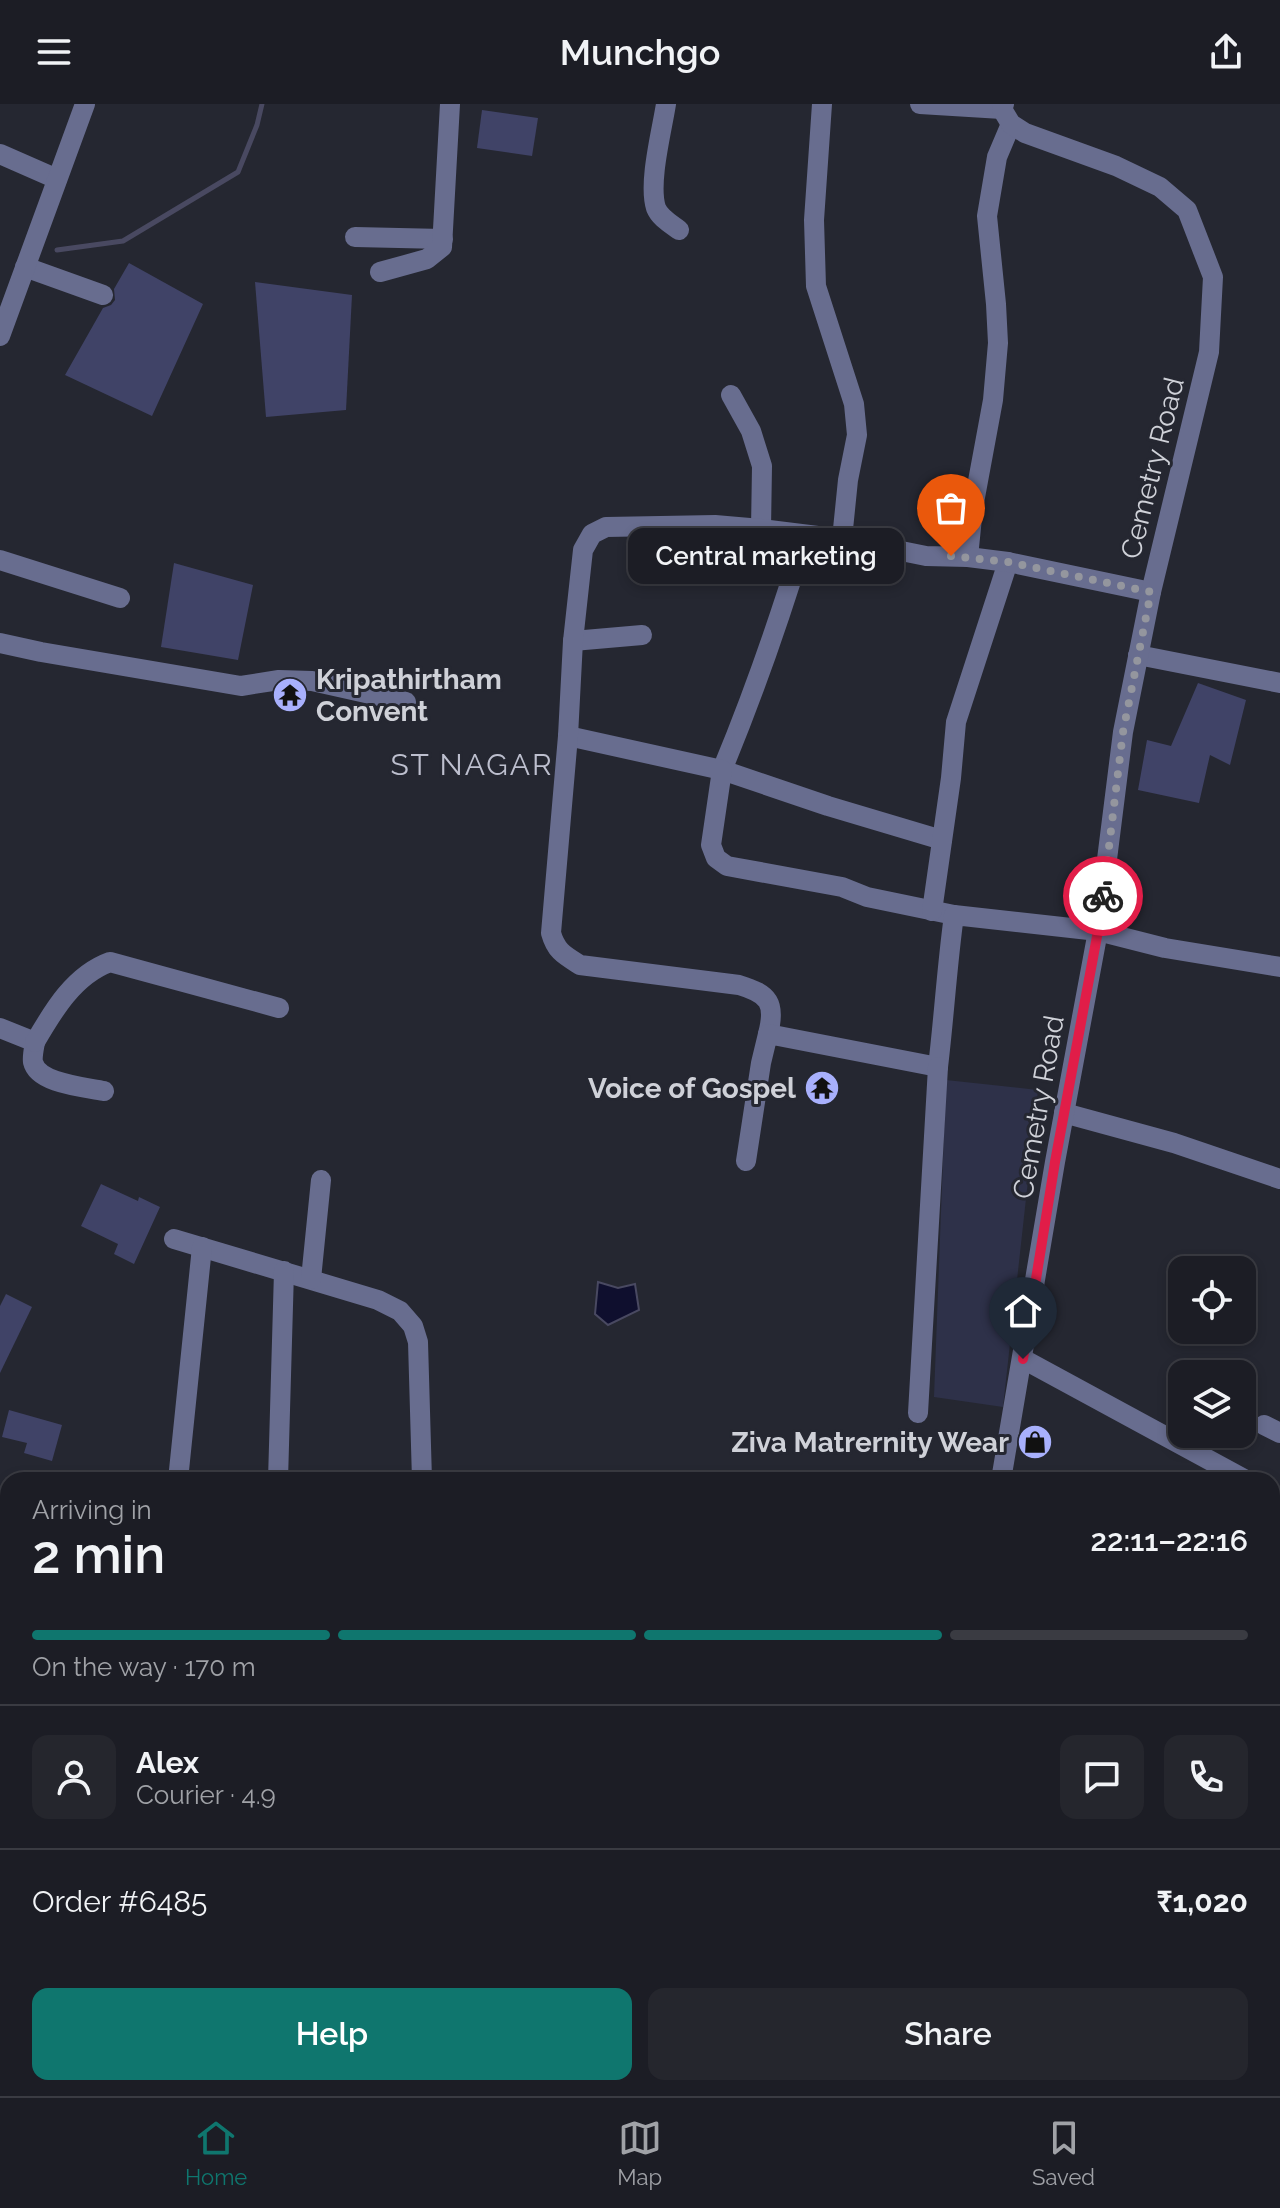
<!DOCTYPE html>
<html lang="en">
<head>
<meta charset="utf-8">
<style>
  :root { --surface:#1c1d25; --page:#25262d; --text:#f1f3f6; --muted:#a0a2a7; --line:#3a3b42; --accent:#0f766e }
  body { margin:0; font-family:Raleway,sans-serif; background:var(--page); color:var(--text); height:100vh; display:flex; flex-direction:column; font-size:30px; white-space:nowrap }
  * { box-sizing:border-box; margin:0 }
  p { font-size:26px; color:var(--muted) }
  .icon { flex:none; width:44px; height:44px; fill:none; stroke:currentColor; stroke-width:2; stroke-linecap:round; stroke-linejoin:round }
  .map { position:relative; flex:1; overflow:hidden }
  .side { position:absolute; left:0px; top:1368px; width:1280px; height:624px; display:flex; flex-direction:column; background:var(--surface); border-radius:24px 24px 0 0; box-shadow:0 4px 12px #0003,0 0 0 2px var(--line) }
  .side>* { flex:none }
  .fabs { position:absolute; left:1168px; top:1152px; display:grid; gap:16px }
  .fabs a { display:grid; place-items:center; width:88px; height:88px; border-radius:16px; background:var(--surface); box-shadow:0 4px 12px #0003,0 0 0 2px var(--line); font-size:40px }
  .pin { position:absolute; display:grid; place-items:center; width:68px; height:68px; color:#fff; margin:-82px -34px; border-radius:50% 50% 50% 0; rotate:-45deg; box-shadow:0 0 8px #0007 }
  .pin .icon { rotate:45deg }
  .courier { position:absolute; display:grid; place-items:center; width:80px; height:80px; margin:-40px; border:6px solid #e11d48; border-radius:50%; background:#fff; color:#222; box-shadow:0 2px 10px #0007 }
  .bubble { position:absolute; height:56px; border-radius:16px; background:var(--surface); box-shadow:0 4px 12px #0003,0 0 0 2px var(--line); font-size:26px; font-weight:600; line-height:56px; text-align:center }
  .overview em { font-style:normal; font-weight:600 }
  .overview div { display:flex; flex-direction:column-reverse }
  .overview { display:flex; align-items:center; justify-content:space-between; height:136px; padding:0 32px }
  h1 { font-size:52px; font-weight:600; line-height:60px }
  .bar { display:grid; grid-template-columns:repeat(4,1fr); gap:12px 8px; align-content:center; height:96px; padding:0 32px }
  .bar i { height:10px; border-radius:6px; background:var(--line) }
  .bar .current { background:var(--accent) }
  .bar p { grid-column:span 4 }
  .line { display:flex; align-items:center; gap:20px; padding:0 32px; border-top:2px solid var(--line) }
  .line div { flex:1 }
  .round { display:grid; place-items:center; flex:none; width:84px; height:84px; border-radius:16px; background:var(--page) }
  .button { display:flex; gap:16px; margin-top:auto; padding:16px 32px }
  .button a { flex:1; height:92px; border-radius:16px; background:var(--accent); color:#fff; font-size:32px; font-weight:600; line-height:92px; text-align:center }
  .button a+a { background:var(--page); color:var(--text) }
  header { display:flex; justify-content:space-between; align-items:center; height:104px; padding:0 32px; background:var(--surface); font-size:36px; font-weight:600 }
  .dock { display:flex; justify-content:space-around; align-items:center; height:112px; border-top:2px solid var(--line); background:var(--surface); font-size:22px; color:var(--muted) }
  .dock a { display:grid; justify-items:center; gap:4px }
  .dock .current { color:var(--accent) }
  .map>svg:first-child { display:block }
  .green { fill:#2e3149 }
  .water { fill:#0f0f2e; stroke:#494961; stroke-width:2 }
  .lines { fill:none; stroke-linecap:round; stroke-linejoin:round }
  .stream { stroke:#494961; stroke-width:5 }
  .building { fill:#404367 }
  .minor { stroke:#686d8f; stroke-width:20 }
  .done { stroke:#94969e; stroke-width:8; stroke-dasharray:0 14.4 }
  .route { stroke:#e11d48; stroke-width:10 }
  .labels { text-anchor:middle; stroke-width:6; stroke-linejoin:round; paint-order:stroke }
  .street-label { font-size:28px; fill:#cfd1d8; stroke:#252731 }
  .poi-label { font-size:28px; font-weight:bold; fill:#cfd1d8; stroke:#252731; text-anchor:end }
  .neighbourhood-label { font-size:30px; letter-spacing:2px; fill:#bdbfce; stroke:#252731 }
</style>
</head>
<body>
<header><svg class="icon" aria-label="menu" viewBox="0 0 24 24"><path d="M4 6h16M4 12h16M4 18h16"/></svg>Munchgo<svg class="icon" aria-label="share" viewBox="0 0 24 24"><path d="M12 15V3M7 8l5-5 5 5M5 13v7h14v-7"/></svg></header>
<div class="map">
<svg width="1280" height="1992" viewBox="0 0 1280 1992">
  <rect width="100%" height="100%" fill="#252731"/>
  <polygon class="green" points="946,976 1038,986 1003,1303 934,1293"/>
  <g class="water">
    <polygon points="598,1178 618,1184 635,1180 639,1206 608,1221 595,1210"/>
    <polygon points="1089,1984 1205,1984 1200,1992 1098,1992 1088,1986"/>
  </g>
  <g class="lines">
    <polyline class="stream" points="57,146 123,137 238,68 257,21 262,0"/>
  </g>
  <g class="building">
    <polygon points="482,6 538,14 532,52 477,44"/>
    <polygon points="129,159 203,200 152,312 65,271 103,204 111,201 115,196 114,185"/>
    <polygon points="255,178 352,191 346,306 266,313"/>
    <polygon points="174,459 253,481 238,556 161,543"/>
    <polygon points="1198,579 1246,596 1230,661 1210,651 1199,699 1138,686 1147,636 1171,642"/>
    <polygon points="101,1080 138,1097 139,1093 160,1103 134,1160 114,1150 118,1140 81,1122"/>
    <polygon points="6,1190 32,1203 0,1269 0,1202"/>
    <polygon points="9,1306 62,1321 52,1357 24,1349 27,1339 2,1333"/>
  </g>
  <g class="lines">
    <g class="minor">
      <path d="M666,0C662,26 648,79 656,104C660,114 671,120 679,126"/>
      <polyline points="822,0 814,116 816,182 854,300 857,331 848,376 842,435"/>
      <polyline points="920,0 1002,5"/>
      <polyline points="0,50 57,75"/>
      <polyline points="355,133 443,135"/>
      <polyline points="25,163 103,191"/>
      <polyline points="380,168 427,155 442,143 450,0"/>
      <polyline points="0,232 85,0"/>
      <polyline points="731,291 751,327 762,362 761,425"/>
      <path d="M805,432C781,511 754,589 722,666L828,702L942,736"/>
      <polyline points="968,453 973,404 993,296 998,239 996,200 987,112 997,53 1011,20"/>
      <polyline points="0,456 120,494"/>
      <polyline points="573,537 642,531"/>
      <polyline points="0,539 41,548 241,582 279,576 312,577 406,598"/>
      <polyline points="1138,551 1280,579"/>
      <polyline points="568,632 722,666 711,741 716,754 727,762 842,783 867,793 954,811"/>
      <polyline points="932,807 951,674 956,618 1008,458"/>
      <path d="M0,924L35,938C34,944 32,953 33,958C38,980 86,983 104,987"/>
      <path d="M768,930C776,899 769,890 739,881L580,861C564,851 556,847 551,829L568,632L573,537L583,446L592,430L606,423L715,421L761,425L842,435L926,452L968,453L1008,458L1151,488"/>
      <path d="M35,938C53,907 74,871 110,858L279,904"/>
      <polyline points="1064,1009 1174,1039 1280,1075"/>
      <path d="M746,1057L761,959L768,930L938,963C944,913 947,862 954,811L1098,827L1165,844L1280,863"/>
      <polyline points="174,1135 378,1196 400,1207 413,1222 418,1238 422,1376"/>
      <polyline points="311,1175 321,1076"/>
      <polyline points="1023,1255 1246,1376"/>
      <polyline points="918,1309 938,963"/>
      <polyline points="1264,1321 1280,1329"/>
      <polyline points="178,1376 202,1143"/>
      <polyline points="278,1376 284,1167"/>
      <polyline points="1001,1376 1055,1058 1098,827 1123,628 1151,488 1209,248 1213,173 1187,106 1160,83 1116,62 1025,29 1011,20 1002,5 1004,0"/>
      <polyline points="1272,1390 1280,1395"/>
      <polyline points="0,1420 8,1423"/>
      <polyline points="1272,1533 1280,1537"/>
      <polyline points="1272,1878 1280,1882"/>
      <polyline points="0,1924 8,1926"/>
      <polyline points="158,1992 159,1984"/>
      <polyline points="627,1992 630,1984"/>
      <polyline points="1001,1992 1005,1984"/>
    </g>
  </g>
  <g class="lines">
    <polyline class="done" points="951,452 1008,458 1151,488 1123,628 1103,792"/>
    <polyline class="route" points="1023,1255 1055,1058 1098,827 1103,792"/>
  </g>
  <defs>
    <g id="temple-disc" transform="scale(1.8)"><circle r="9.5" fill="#a8b0fc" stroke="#252731"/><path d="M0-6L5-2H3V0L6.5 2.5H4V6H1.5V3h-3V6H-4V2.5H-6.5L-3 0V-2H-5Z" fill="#111"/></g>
    <g id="shop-disc" transform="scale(1.8)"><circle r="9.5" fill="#a8b0fc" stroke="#252731"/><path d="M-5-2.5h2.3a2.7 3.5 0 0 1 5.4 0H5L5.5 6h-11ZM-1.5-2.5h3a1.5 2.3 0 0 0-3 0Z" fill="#111"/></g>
  </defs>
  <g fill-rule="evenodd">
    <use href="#temple-disc" x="290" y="591"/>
    <use href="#temple-disc" x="822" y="984"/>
    <use href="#shop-disc" x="1035" y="1338"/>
  </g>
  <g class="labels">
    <g class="street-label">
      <text transform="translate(1152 364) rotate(-76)" y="10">Cemetry Road</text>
      <text transform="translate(1038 1003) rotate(-80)" y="10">Cemetry Road</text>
    </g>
    <g class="poi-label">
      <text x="316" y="585" text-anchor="start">Kripathirtham<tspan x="316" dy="32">Convent</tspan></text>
      <text x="796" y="994">Voice of Gospel</text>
      <text x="1009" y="1348">Ziva Matrernity Wear</text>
    </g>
    <g class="neighbourhood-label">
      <text x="472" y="671">ST NAGAR</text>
    </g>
  </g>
</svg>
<div class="fabs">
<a><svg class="icon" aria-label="locate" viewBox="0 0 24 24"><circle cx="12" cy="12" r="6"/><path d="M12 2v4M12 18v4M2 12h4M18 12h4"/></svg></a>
<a><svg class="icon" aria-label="layers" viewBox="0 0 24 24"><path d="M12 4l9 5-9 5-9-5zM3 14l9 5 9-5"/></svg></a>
</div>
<div class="pin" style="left:951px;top:452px;background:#ea580c"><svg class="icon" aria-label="bag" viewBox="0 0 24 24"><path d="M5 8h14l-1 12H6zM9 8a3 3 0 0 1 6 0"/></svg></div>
<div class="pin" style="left:1023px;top:1255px;background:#1f2937"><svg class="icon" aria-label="home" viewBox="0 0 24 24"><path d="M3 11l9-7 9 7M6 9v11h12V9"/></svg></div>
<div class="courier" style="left:1103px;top:792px"><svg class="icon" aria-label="bike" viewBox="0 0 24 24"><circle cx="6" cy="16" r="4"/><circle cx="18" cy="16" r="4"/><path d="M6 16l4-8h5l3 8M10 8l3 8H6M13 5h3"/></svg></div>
<div class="bubble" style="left:628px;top:424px;width:276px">Central marketing</div>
<section class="side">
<div class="overview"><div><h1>2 min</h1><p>Arriving in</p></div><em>22:11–22:16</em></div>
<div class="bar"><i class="current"></i><i class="current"></i><i class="current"></i><i></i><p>On the way · 170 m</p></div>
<div class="line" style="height:144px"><a class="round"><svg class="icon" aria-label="person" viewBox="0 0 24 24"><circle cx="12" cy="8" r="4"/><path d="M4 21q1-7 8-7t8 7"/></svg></a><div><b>Alex</b><p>Courier · 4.9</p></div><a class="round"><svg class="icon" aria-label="chat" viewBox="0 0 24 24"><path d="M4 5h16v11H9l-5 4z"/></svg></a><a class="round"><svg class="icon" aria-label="phone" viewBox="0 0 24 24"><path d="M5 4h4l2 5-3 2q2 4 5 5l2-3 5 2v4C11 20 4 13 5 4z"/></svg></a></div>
<div class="line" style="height:104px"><div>Order #6485</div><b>₹1,020</b></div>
<div class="button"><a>Help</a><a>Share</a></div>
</section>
</div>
<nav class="dock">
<a class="current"><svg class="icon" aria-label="home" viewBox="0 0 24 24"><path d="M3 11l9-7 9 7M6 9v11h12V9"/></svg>Home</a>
<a><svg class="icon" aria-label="map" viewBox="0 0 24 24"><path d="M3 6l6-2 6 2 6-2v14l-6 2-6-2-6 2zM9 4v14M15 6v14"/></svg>Map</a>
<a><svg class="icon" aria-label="saved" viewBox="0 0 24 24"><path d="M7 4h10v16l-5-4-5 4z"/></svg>Saved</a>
</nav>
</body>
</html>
